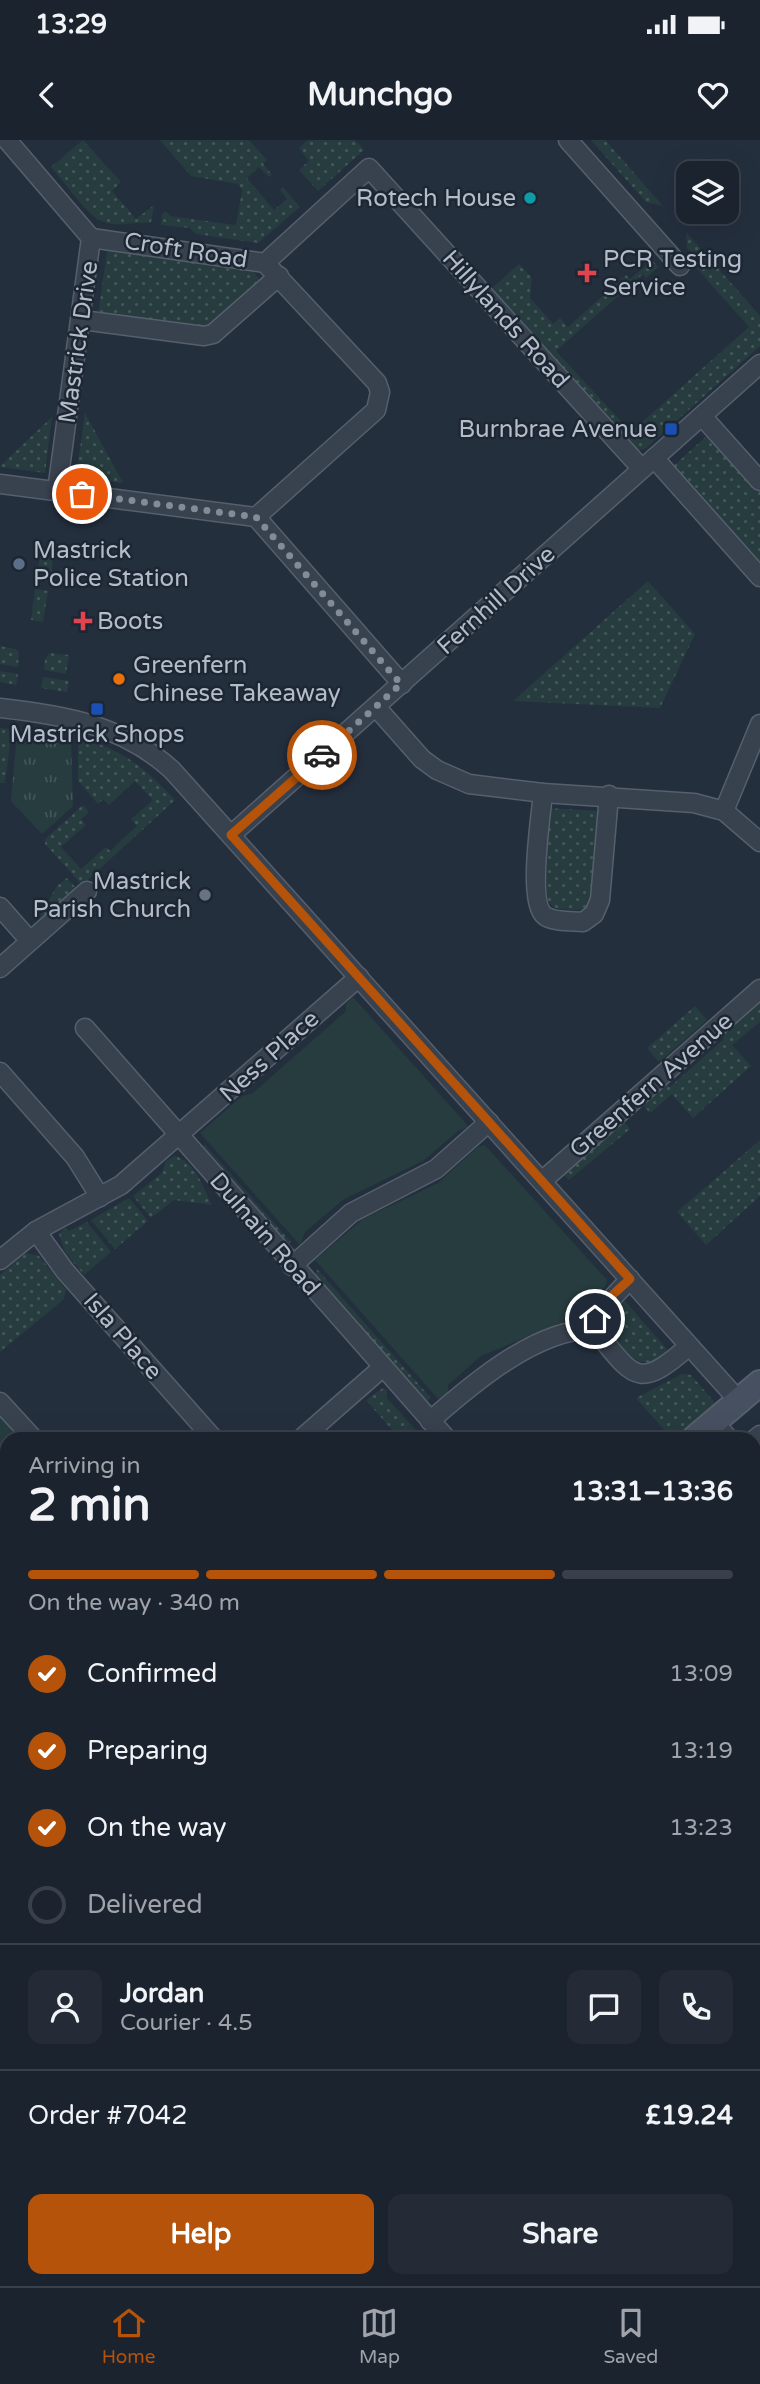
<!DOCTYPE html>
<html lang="en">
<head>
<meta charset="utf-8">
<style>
  :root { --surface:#1b232e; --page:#242b36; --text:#f1f3f6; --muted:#a0a4aa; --line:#39404a; --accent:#b45309 }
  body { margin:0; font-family:"Varela Round",sans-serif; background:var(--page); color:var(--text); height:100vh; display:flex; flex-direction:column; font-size:26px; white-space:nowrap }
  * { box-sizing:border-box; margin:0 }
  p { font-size:23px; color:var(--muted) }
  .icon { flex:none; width:38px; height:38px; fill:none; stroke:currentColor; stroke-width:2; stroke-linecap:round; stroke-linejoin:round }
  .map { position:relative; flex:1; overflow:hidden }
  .panel { position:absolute; left:0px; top:1292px; width:761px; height:856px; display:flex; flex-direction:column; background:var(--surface); border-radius:21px 21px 0 0; box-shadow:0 7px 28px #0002,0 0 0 2px var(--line) }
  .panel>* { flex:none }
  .buttons { position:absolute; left:676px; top:21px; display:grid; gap:14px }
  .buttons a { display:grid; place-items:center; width:63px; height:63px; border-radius:14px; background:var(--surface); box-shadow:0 7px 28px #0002,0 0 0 2px var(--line); font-size:35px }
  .pin { position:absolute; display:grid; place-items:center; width:60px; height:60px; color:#fff; margin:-30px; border:4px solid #fff; border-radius:50%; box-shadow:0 2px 7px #0007 }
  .courier { position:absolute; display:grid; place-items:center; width:70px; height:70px; margin:-35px; border:5px solid #b45309; border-radius:50%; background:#fff; color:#222; box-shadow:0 2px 9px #0007 }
  .head em { font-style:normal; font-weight:700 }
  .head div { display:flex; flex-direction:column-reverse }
  .head { display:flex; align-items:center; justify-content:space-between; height:119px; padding:0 28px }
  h1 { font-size:46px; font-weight:700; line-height:52px }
  .bar { display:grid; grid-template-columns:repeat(4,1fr); gap:10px 7px; align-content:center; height:84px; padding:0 28px }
  .bar i { height:9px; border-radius:5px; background:var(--line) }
  .bar .current { background:var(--accent) }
  .bar p { grid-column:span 4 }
  .line { display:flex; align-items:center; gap:18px; padding:0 28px; border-top:2px solid var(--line) }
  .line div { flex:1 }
  .round { display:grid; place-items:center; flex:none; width:74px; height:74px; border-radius:14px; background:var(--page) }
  ol { padding:0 28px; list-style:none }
  li { display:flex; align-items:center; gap:21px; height:77px }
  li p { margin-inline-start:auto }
  li .icon { padding:7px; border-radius:50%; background:var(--accent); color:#fff; stroke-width:4 }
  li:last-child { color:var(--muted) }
  li i { width:38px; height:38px; border:4px solid var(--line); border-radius:50% }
  .action { display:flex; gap:14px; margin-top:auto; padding:14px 28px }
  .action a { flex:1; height:80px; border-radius:14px; background:var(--accent); color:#fff; font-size:28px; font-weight:700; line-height:80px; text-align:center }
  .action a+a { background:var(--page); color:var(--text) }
  .status { display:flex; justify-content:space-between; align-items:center; height:49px; padding:0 35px; background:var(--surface); direction:ltr }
  .status svg { height:19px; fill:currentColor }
  header { display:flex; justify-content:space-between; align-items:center; height:91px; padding:0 28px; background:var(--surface); font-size:32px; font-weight:700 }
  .dock { display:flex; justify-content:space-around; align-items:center; height:98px; border-top:2px solid var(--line); background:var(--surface); font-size:19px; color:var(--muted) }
  .dock a { display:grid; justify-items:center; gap:4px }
  .dock .current { color:var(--accent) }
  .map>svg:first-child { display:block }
  .grass { fill:url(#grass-dots) }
  .park { fill:url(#park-tufts) }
  .garden { fill:#263c3f }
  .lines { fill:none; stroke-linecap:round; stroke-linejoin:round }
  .street-casing { stroke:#565f6c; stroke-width:21 }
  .secondary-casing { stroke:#565f6c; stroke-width:28 }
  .street { stroke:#38414e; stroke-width:18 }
  .secondary { stroke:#465061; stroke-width:24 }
  .done { stroke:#828b98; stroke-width:7; stroke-dasharray:0 12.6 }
  .route { stroke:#b45309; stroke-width:9 }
  .culture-dot { fill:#0f9aa8; stroke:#1d2633; stroke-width:2.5 }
  .health-dot { fill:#e0444e; stroke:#1d2633; stroke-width:2.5 }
  .transit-dot { fill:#1a4fb4; stroke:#1d2633; stroke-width:2.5 }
  .service-dot { fill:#5c6f8a; stroke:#1d2633; stroke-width:2.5 }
  .food-dot { fill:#e8710a; stroke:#1d2633; stroke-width:2.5 }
  .worship-dot { fill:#6b7280; stroke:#1d2633; stroke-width:2.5 }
  .labels { text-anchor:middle; stroke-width:5; stroke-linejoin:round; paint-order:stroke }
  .poi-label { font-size:24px; fill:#b4bcc9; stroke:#1d2633; text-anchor:start }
  .street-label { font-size:24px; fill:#b4bcc9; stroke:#1d2633 }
</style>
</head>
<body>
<div class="status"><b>13:29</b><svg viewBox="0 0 49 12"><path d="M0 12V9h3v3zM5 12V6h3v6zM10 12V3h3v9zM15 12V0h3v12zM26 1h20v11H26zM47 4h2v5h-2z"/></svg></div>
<header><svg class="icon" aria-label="back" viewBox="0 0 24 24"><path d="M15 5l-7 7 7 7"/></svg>Munchgo<svg class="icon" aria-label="heart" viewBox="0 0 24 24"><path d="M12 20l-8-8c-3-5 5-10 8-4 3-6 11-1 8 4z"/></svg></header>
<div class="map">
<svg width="760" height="2146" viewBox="0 0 760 2146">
  <defs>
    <pattern id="grass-dots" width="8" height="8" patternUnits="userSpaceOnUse" patternTransform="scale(1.75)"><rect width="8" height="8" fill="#263c3f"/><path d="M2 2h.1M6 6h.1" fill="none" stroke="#435659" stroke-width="1.8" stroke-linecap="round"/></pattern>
    <pattern id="park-tufts" width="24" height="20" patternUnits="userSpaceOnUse" patternTransform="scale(1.75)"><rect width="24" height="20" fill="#263c3f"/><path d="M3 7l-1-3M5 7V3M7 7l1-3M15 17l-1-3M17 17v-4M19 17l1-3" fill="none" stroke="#435659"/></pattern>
  </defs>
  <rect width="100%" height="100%" fill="#242f3e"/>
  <g class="grass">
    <path d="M83,0L121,42L112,51L136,79L154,65L151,83C134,81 117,88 101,81C88,76 62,39 51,27Z"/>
    <polygon points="160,0 249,0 267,20 263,24 272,35 269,37 259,27 247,38 274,70 287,59 280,50 283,47 300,67 258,103 196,94 190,88 161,85 162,74 166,71 170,76 236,85 242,50 238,44 191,36"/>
    <polygon points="308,0 355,0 364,10 318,51 299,30 309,21 299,8"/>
    <polygon points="591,0 605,0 663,66 646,62"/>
    <polygon points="686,92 760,176 760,206 645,309 638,310 491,149 519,124 532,138 530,158 553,184 560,178 568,187 626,135 630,139 652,120 658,127 646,138 643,134 556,211 631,292 749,187 694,125 699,121 687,108"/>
    <polygon points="111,106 251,128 260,140 257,147 210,188 202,190 98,175 107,111"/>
    <polygon points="85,273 123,343 76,337"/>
    <polygon points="52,277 45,333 0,327 0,326"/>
    <polygon points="709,294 760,351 760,427 671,328"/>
    <polygon points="41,410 54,412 50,442 36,440"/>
    <polygon points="648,441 695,494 660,568 513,561"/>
    <polygon points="35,449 48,451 43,482 31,480"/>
    <polygon points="0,506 16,509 19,513 18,527 0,524"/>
    <polygon points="50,513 69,515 66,534 44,530 45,519"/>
    <polygon points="0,531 18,534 16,545 0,542"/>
    <polygon points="43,537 69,541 67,552 41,548"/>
    <polygon points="0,588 12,589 5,643 0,643"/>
    <path d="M78,599C120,606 147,630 175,660L82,745L45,704V699L83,665L89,672L81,679L86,685L61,707L81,729L106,707L110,711L137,686L131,679L153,660L135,641L109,665L103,659L98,664L78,641Z"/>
    <path d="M547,668L600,671L594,759C585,775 570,769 554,768L548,761L545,750Z"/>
    <polygon points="67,738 77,749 41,780 40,776 57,746"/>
    <polygon points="760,857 760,882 732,905 751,926 693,978 672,954 650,973 642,964 665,943 670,947 724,899 720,894"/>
    <polygon points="695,866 707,880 659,922 647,908"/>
    <polygon points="623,980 630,989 569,1040 563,1034"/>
    <polygon points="760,1000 760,1056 706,1105 677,1072"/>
    <polygon points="205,1005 291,1102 287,1104 199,1009"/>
    <path d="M175,1016C196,1022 203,1048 212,1065L174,1060L151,1078L133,1056L162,1033L166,1021Z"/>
    <polygon points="129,1058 148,1081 115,1109 91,1080"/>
    <polygon points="87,1082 111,1112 84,1135 65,1112 59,1094 64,1088 69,1091"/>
    <polygon points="26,1113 39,1116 66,1150 64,1159 0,1212 0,1135"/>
    <polygon points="317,1129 430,1257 426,1264 314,1139"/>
    <path d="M624,1160L667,1209C645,1251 584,1184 624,1160Z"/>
    <path d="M682,1234L691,1235L716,1264C703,1291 682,1298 654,1298L664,1290L636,1258Z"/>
    <polygon points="383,1248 387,1250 387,1258 423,1298 399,1298 366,1260"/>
    <polygon points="760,1313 760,1383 754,1379 754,1316"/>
  </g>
  <g class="park">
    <polygon points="17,594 71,601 73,666 42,694 11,661"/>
    <polygon points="0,1273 23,1298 7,1298 7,1854 0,1860"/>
    <polygon points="7,1887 7,2140 737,2140 745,2146 0,2146 0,1893"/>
  </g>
  <g class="garden">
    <polygon points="353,857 469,987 458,991 423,1021 344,1059 305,1092 300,1105 200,993 242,956 253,953 346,871 346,864"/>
    <polygon points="485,1005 607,1140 605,1147 565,1181 481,1216 448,1245 448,1253 439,1260 315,1120 363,1079 438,1043 478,1007"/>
  </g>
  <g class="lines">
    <g class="street-casing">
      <g id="street">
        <polyline points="7,0 91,98 57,351"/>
        <polyline points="568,0 680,126"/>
        <polyline points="91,98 265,123 369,28 642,329"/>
        <polyline points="82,180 204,196 213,194 279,136"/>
        <polyline points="702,276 760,341"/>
        <polyline points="654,318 760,437"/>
        <polyline points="0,344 256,377 402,544"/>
        <polyline points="256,377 376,270 380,252 377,243 265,123"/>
        <polyline points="376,567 422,619 437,630 469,644 543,653 694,663 724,671 760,702"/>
        <path d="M0,568C64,575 123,585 172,630L739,1261"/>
        <path d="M543,653C541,676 527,763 545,776C554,782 572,781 583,782L594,774L600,760L609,655"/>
        <polyline points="724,671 760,584"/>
        <polyline points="231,695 760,224"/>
        <polyline points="0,767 30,801"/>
        <polyline points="0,828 87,751"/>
        <polyline points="85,888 446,1298"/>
        <polyline points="0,932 75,1017 100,1057"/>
        <polyline points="542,1041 760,849"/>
        <polyline points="36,1091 65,1131 213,1298"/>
        <polyline points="0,1120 36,1091 121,1045 359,837"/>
        <polyline points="292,1126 351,1073 436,1029 489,982"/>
        <path d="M630,1139L599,1172L594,1189C634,1237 637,1252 689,1206"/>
        <polyline points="0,1262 33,1298"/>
        <path d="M430,1281C472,1244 536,1189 594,1189"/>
        <polyline points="714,1282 728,1298"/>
        <polyline points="302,1298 383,1227"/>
        <polyline points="754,1300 760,1295"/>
        <polyline points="754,1395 760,1402"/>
        <polyline points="754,1455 760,1450"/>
        <polyline points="754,1650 760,1657"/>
        <polyline points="754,1840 760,1839"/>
        <polyline points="754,1995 760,1996"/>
      </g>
    </g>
    <g class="secondary-casing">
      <g id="secondary">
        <polyline points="695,1298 760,1243"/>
        <polyline points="0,1875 7,1869"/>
      </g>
    </g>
    <use href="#street" class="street"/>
    <use href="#secondary" class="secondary"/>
  </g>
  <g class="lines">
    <polyline class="done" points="82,354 256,377 401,544 322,615"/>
    <polyline class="route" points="322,615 231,695 630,1139 607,1160 595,1179"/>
  </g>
  <circle class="culture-dot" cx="530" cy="58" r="7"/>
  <g class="health-dot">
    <path d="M583.5 122.5h7v7h7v7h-7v7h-7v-7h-7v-7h7z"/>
    <path d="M79.5 470.5h7v7h7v7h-7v7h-7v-7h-7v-7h7z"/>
  </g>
  <g class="transit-dot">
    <rect x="664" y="282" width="14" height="14" rx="3.5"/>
    <rect x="90" y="562" width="14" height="14" rx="3.5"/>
  </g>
  <circle class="service-dot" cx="19" cy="424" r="7"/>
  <circle class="food-dot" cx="119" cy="539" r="7"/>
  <circle class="worship-dot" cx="205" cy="755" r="7"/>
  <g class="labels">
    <g class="poi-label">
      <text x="516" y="66" text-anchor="end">Rotech House</text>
      <text x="603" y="127">PCR Testing<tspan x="603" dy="28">Service</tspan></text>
      <text x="657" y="297" text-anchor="end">Burnbrae Avenue</text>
      <text x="33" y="418">Mastrick<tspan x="33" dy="28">Police Station</tspan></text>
      <text x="97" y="489">Boots</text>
      <text x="133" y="533">Greenfern<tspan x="133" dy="28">Chinese Takeaway</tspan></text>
      <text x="97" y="602" text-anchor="middle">Mastrick Shops</text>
      <text x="191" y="749" text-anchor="end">Mastrick<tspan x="191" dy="28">Parish Church</tspan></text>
    </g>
    <g class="street-label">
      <text transform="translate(186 110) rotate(9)" y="8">Croft Road</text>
      <text transform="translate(506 179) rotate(48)" y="8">Hillylands Road</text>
      <text transform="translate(78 202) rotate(-82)" y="8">Mastrick Drive</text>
      <text transform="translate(496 460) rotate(-42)" y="8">Fernhill Drive</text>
      <text transform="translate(269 916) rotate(-42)" y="8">Ness Place</text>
      <text transform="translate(651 945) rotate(-41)" y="8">Greenfern Avenue</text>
      <text transform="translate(265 1094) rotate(49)" y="8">Dulnain Road</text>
      <text transform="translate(123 1196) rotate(49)" y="8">Isla Place</text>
    </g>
  </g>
</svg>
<div class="buttons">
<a><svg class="icon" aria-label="layers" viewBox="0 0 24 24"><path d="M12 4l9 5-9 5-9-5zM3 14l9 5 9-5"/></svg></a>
</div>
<div class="pin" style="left:82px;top:354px;background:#ea580c"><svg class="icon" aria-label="bag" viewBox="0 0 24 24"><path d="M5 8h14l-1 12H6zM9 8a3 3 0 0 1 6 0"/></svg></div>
<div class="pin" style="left:595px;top:1179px;background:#1f2937"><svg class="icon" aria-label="home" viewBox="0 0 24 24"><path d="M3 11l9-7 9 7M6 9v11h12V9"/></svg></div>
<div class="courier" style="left:322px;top:615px"><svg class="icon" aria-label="car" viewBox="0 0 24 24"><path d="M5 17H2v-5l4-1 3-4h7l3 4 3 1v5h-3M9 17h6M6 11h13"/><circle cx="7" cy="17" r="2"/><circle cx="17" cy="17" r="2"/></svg></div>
<section class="panel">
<div class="head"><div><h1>2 min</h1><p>Arriving in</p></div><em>13:31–13:36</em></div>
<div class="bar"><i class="current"></i><i class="current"></i><i class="current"></i><i></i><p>On the way · 340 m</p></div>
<ol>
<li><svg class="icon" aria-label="check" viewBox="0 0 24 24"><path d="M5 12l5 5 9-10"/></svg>Confirmed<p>13:09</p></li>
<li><svg class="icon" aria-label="check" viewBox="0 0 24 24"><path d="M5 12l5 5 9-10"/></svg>Preparing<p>13:19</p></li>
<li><svg class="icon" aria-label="check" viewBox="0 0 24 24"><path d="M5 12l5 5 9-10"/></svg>On the way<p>13:23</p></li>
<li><i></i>Delivered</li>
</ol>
<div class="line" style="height:126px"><a class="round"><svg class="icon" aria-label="person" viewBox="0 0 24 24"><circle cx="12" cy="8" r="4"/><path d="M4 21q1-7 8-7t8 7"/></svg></a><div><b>Jordan</b><p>Courier · 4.5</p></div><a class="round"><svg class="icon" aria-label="chat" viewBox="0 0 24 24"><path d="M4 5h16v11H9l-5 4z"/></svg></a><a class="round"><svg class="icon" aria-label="phone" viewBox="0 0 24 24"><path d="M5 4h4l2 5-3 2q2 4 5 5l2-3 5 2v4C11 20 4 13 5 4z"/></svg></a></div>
<div class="line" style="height:91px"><div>Order #7042</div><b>£19.24</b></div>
<div class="action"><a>Help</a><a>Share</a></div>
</section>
</div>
<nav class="dock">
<a class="current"><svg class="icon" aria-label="home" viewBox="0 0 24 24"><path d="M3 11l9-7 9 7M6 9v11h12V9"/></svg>Home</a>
<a><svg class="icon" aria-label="map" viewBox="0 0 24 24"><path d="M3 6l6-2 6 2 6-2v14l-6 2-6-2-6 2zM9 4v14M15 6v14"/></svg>Map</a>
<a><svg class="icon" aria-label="saved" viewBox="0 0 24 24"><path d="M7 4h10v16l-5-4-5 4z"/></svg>Saved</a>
</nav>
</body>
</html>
